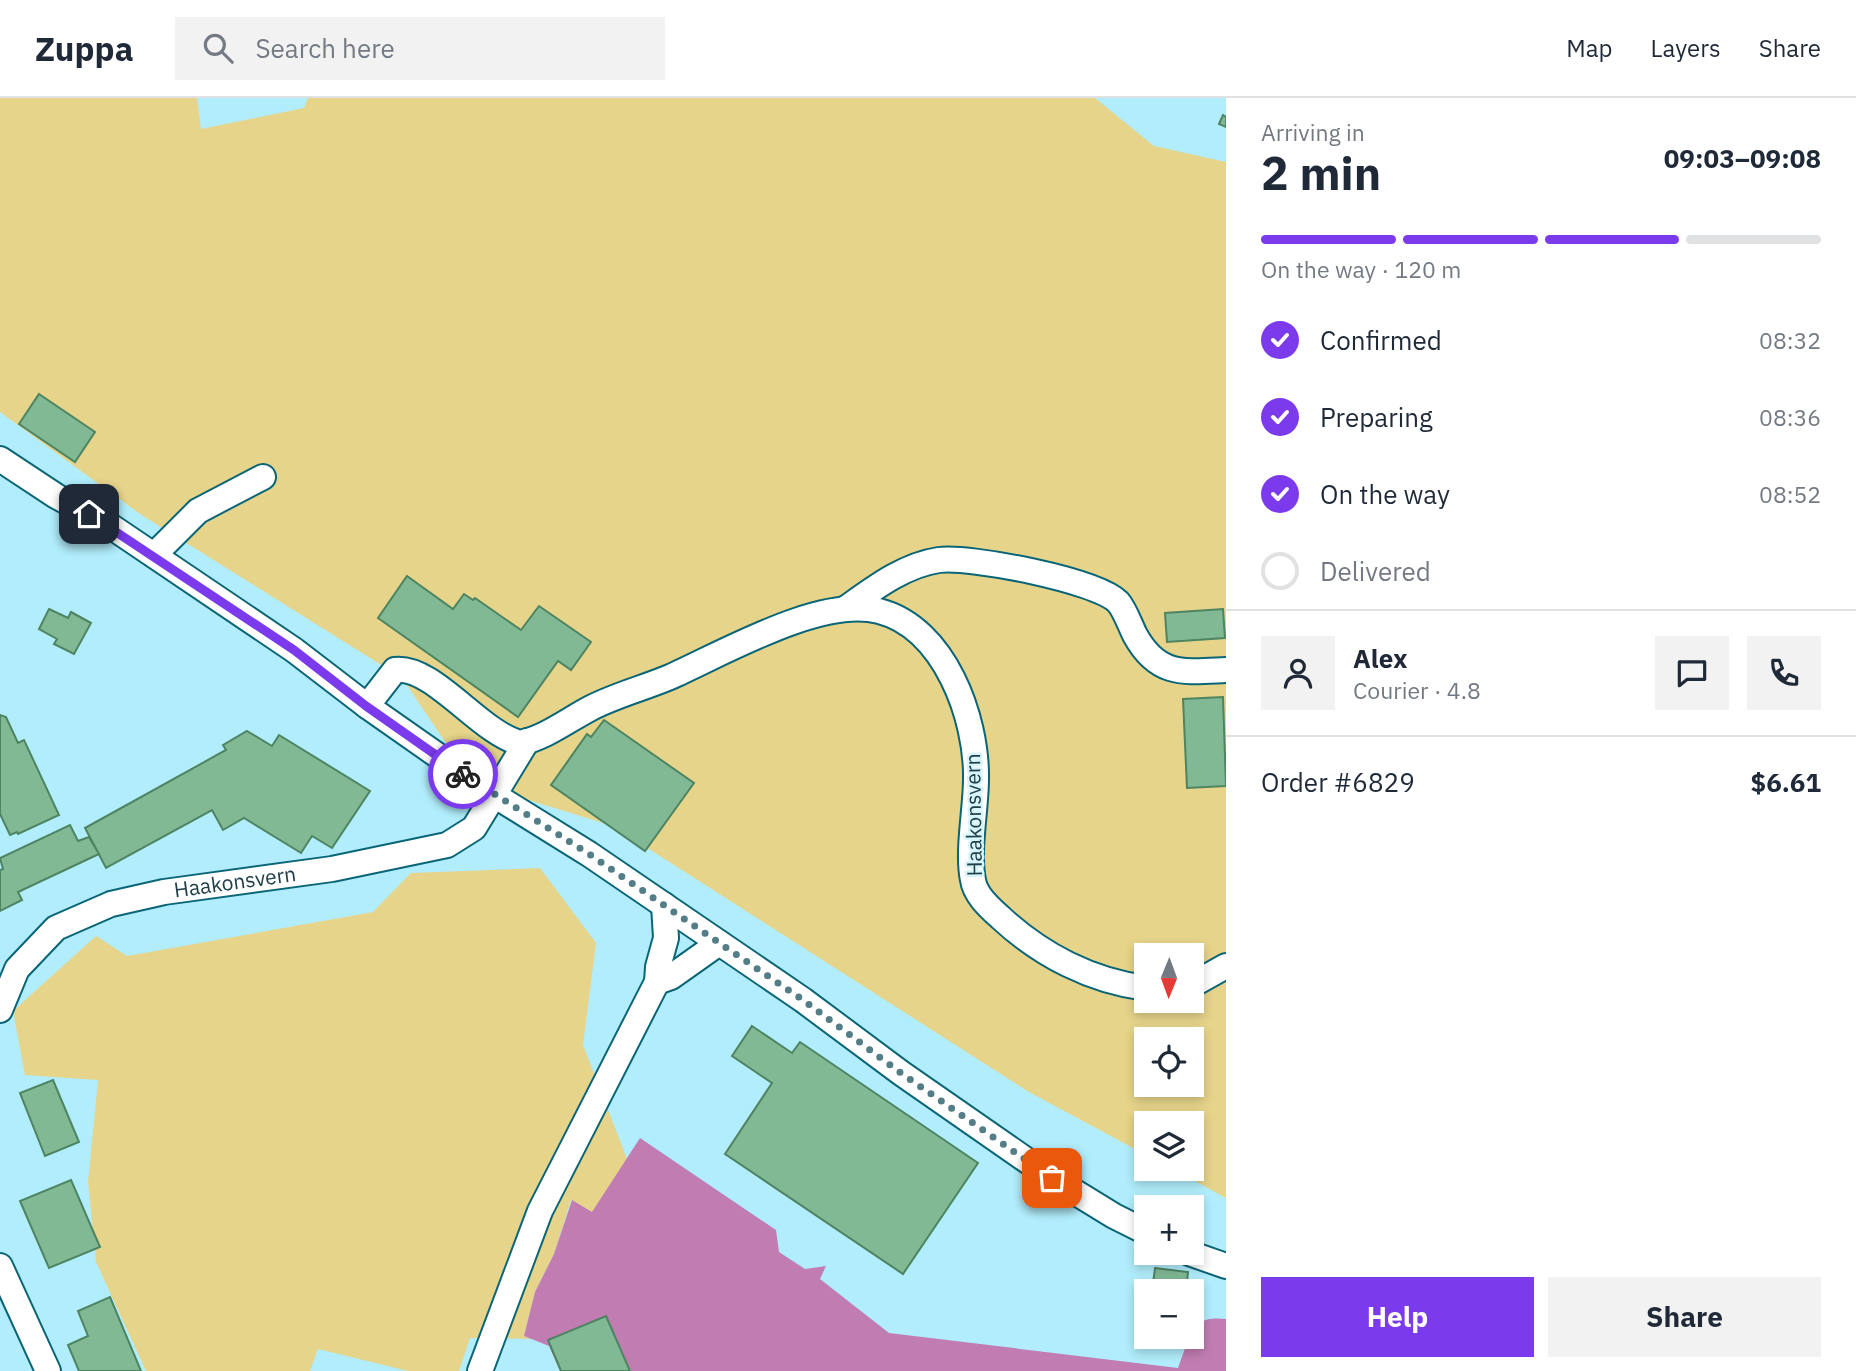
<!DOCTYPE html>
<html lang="en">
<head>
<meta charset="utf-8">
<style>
  :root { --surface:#fff; --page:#f2f2f3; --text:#1f2937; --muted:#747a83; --line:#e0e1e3; --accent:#7c3aed }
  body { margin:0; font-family:"IBM Plex Sans",sans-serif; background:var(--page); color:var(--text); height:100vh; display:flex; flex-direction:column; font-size:26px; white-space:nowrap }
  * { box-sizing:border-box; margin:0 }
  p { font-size:23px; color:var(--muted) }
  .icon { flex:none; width:38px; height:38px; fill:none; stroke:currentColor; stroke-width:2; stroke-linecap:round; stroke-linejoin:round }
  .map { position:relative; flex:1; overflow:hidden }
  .panel { display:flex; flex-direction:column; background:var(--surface); width:630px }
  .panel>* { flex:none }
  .needle { width:46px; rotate:181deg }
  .buttons { position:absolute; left:1134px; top:845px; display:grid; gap:14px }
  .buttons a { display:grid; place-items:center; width:70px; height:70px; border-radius:0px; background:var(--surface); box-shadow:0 4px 10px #0003; font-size:35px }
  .pin { position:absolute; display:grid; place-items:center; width:60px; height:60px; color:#fff; margin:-30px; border-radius:14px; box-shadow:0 4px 10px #0006 }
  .courier { position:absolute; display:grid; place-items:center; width:70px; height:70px; margin:-35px; border:5px solid #7c3aed; border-radius:50%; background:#fff; color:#222; box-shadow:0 2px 9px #0007 }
  .summary em { font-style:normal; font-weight:800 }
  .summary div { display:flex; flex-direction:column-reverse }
  .summary { display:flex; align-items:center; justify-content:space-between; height:119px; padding:0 35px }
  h1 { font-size:46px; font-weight:800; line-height:52px }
  .bar { display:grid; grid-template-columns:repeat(4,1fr); gap:10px 7px; align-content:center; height:84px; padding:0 35px }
  .bar i { height:9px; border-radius:5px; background:var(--line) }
  .bar .current { background:var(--accent) }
  .bar p { grid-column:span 4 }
  .line { display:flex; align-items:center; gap:18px; padding:0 35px; border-top:2px solid var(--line) }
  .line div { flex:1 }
  .round { display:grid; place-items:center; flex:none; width:74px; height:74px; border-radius:0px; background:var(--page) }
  ol { padding:0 35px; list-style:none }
  li { display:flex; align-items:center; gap:21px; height:77px }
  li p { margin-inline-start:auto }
  li .icon { padding:7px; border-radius:50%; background:var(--accent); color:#fff; stroke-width:4 }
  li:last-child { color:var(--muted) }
  li i { width:38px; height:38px; border:4px solid var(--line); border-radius:50% }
  .action { display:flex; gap:14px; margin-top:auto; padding:14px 35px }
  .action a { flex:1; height:80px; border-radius:0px; background:var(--accent); color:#fff; font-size:28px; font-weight:800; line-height:80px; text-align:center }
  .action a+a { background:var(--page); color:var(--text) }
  header { display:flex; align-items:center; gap:42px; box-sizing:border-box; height:98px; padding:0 35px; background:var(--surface); border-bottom:2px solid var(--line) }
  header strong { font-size:33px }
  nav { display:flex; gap:38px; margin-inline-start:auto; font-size:24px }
  .search { width:490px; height:63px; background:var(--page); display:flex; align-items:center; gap:18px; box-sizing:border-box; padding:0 24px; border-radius:0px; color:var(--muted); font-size:26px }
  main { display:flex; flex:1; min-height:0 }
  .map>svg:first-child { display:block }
  .green { fill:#e6d48b; fill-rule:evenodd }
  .water { fill:#c17db2 }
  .building { fill:#80b994; stroke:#4d8461; stroke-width:2 }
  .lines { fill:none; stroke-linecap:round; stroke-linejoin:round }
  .minor-casing { stroke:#0a6576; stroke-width:28 }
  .minor { stroke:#fff; stroke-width:24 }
  .done { stroke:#537d87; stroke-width:7; stroke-dasharray:0 12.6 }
  .route { stroke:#7c3aed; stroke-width:9 }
  .labels { text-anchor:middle; stroke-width:5; stroke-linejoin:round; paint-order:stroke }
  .street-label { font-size:21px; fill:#204048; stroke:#d7f5fc }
</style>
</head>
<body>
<header>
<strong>Zuppa</strong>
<div class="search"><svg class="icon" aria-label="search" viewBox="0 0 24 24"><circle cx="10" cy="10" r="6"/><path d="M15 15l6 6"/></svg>Search here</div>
<nav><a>Map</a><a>Layers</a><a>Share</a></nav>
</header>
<main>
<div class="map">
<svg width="1226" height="1273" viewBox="0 0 1226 1273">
  <rect width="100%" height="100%" fill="#b1edfc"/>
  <g class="green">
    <path d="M0,0H197L201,31L304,10L308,0H1095L1154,48L1226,64V1100L1173,1071H1192V1026H1146V1057L1029,994L613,728L473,685L402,580L140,416L0,314ZM1146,858H1192V903H1146ZM1146,942H1192V987H1146Z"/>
    <polygon points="540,770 596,845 583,947 627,1061 592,1115 571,1102 554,1156 535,1194 524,1238 533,1241 470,1240 459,1273 408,1273 318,1251 310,1273 146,1273 96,1164 88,1084 98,982 25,977 13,913 96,838 127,858 373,814 411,775"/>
  </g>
  <path class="water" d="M640,1040L776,1132L779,1154L805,1171L826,1168L820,1181L889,1235L1178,1270L1189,1239H1192C1195,1221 1210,1219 1226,1221V1273H560L549,1248L524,1238L535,1194L554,1156L572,1102L592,1114Z"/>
  <g class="building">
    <polygon points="1223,17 1226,19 1226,29 1219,26"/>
    <polygon points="39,296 95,334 75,364 19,326"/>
    <polygon points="407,478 453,511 464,496 473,502 475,500 521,532 539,508 591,544 571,572 558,563 518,619 378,520"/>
    <polygon points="49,511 68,520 71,514 91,525 74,556 54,546 57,541 39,531"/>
    <polygon points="1223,511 1225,540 1167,544 1165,515"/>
    <polygon points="1223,599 1226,688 1187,690 1183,601"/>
    <polygon points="0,617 6,619 18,645 24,642 59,717 18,736 17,734 10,737 0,716"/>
    <polygon points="604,622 694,685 645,753 551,687 587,636 591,639"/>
    <polygon points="247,633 272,648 279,637 370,693 332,750 312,738 301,755 244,720 223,732 212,712 106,770 85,730 226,652 223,647"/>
    <polygon points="70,727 78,743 89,739 99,756 18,794 22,802 0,813 0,772 3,771 0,760"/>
    <polygon points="752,928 792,955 800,944 978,1065 903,1176 725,1056 772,985 732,958"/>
    <polygon points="53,982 79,1044 45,1058 20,995"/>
    <polygon points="71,1082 100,1149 49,1170 20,1103"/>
    <polygon points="1155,1170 1188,1174 1186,1194 1152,1194"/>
    <polygon points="110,1199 141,1273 79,1273 68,1247 88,1238 78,1213"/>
    <polygon points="606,1218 630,1273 561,1273 548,1242"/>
  </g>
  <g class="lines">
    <g class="minor-casing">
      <g id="minor">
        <polyline points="0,361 56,398 106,425 294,552 367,608 494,697 589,756 803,902 901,975 1052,1080 1114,1118 1146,1134"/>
        <polyline points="154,457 198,413 263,379"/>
        <path d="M845,511C873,491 904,467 939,462C970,458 1096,482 1118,504C1125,512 1130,527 1135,537C1158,579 1184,574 1226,572"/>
        <path d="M367,608L395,572C433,567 480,635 520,645C545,640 568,622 591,610C616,597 644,590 670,579C724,555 821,498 879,513C945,530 977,620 976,681C976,711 967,753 973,782C975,797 990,810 1001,820C1041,857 1091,883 1146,890"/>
        <polyline points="657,884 671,879 719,845"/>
        <polyline points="1192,887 1226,868"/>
        <path id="s1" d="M0,912L17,871L56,830L111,806L164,794L332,771L447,747L474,730L527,643"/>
        <polyline points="1189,1155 1226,1168"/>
        <polyline points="0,1168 48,1273"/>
        <polyline points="480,1273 540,1113 657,884 658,869 666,840 664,807"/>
      </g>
    </g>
    <use href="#minor" class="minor"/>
  </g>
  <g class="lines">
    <polyline class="done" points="463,676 589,756 803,902 901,975 1052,1080"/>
    <polyline class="route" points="89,416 294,552 366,608 463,676"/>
  </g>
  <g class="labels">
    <g class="street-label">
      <text transform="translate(974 717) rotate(-91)" y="7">Haakonsvern</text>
      <text dy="7" stroke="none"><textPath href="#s1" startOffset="287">Haakonsvern</textPath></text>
    </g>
  </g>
</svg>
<div class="buttons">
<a><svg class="needle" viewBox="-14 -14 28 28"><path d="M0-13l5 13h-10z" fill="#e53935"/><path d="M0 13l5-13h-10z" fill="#747a83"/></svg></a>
<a><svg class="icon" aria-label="locate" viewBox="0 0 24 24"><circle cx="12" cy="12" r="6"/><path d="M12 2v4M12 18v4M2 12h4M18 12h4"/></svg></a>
<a><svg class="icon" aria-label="layers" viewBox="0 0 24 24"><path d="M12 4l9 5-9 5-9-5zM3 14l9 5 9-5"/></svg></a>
<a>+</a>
<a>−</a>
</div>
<div class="pin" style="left:1052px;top:1080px;background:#ea580c"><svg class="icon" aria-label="bag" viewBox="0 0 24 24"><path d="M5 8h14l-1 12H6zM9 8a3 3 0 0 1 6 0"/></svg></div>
<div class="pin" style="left:89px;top:416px;background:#1f2937"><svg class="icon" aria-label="home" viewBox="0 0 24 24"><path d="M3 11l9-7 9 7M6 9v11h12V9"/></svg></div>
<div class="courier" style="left:463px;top:676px"><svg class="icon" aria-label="bike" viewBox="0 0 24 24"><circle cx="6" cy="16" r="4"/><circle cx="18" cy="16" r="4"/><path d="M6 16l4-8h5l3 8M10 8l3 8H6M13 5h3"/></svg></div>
</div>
<section class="panel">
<div class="summary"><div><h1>2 min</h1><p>Arriving in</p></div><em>09:03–09:08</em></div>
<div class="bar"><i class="current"></i><i class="current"></i><i class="current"></i><i></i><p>On the way · 120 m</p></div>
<ol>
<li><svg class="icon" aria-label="check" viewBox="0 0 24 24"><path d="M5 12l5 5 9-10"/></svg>Confirmed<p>08:32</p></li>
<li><svg class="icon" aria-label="check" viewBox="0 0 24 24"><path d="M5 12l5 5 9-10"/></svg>Preparing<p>08:36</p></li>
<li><svg class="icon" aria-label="check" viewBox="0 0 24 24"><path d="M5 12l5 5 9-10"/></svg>On the way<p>08:52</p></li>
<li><i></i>Delivered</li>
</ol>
<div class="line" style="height:126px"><a class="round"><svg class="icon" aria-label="person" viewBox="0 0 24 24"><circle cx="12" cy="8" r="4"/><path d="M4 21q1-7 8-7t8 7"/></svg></a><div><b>Alex</b><p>Courier · 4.8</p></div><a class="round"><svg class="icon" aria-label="chat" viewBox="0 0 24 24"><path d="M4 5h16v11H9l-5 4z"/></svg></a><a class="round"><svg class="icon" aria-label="phone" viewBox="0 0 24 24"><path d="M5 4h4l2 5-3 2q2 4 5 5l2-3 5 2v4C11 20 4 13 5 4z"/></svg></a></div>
<div class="line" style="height:91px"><div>Order #6829</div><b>$6.61</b></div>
<div class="action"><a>Help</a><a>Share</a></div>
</section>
</main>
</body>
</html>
